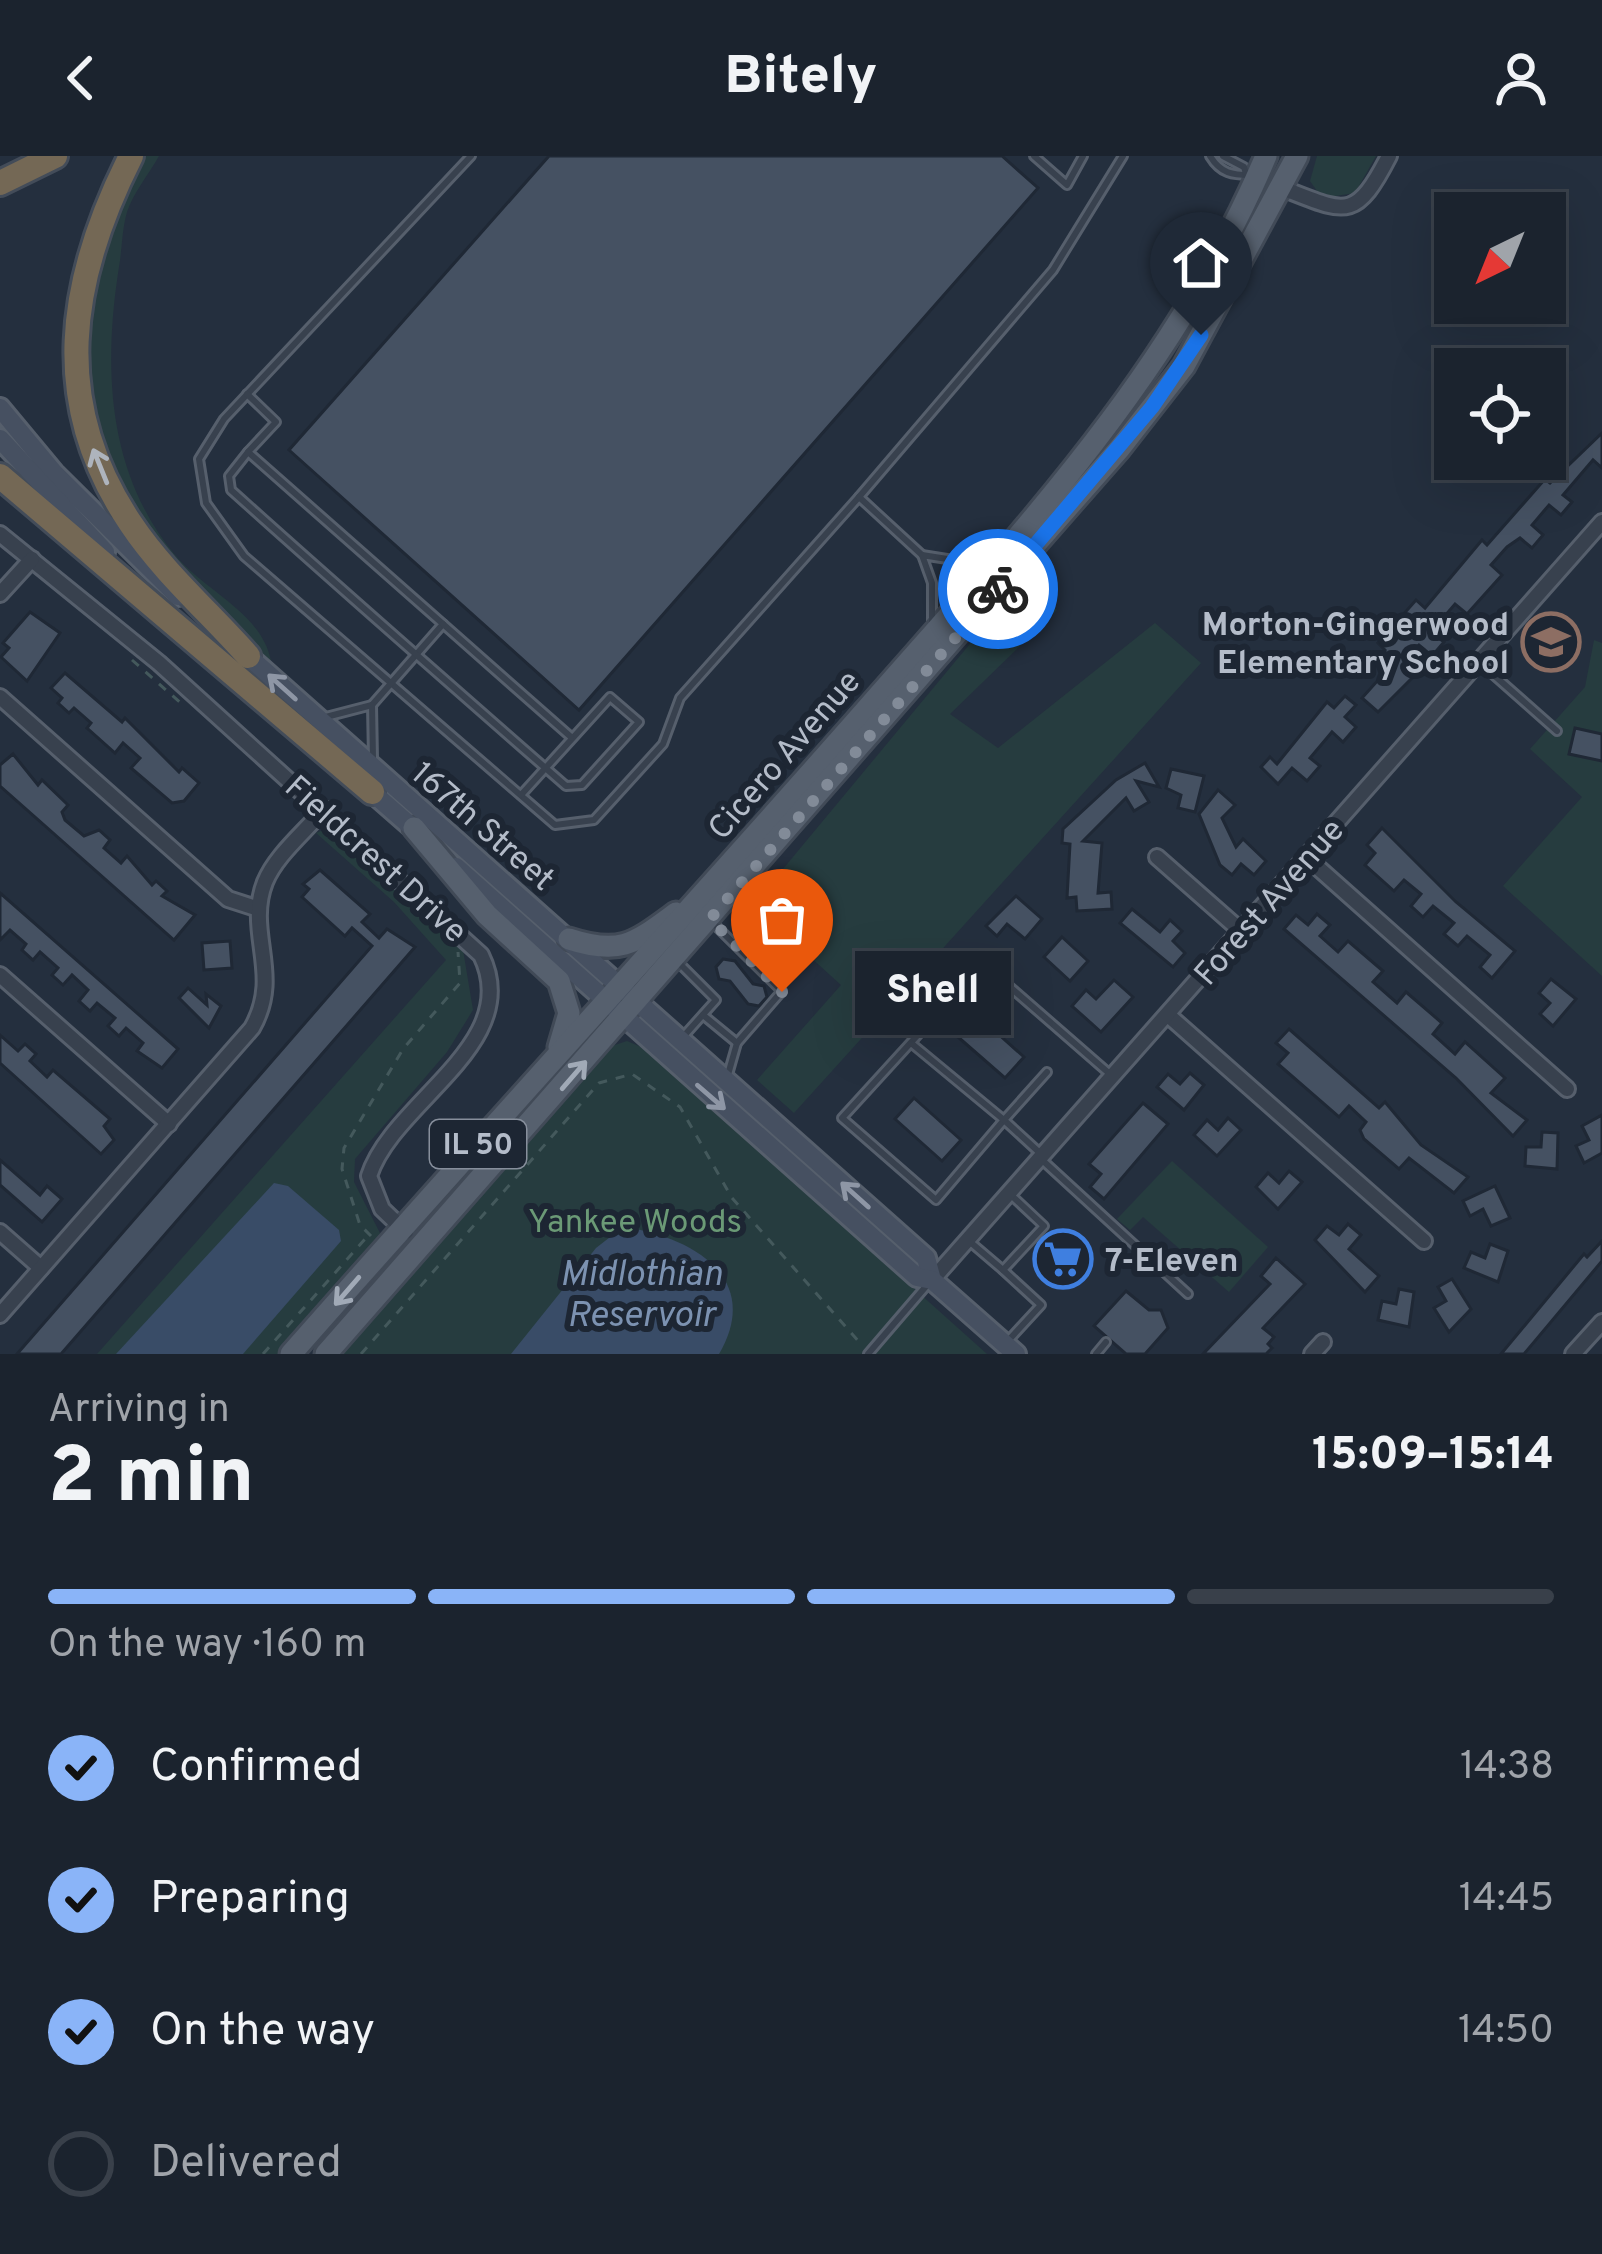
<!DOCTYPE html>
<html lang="en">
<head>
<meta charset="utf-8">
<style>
  :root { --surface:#1b232e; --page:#282f3a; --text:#f1f3f6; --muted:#a0a4aa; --line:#39404a; --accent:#8ab4f8 }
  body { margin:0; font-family:Overpass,sans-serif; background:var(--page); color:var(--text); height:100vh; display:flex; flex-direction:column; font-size:45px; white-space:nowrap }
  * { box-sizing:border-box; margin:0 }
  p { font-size:39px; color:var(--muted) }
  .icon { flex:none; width:66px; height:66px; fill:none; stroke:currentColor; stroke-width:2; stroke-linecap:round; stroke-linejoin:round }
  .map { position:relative; height:1198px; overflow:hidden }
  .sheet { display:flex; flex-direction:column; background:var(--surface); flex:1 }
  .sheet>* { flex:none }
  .needle { width:78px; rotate:223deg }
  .tools { position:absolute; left:1434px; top:36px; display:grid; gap:24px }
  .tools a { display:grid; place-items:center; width:132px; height:132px; border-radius:0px; background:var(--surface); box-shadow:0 12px 48px #0002,0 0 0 3px var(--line); font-size:60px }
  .pin { position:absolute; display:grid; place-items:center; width:102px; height:102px; color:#fff; margin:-123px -51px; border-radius:50% 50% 50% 0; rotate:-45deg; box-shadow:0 0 12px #0007 }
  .pin .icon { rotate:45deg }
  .courier { position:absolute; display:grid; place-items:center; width:120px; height:120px; margin:-60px; border:9px solid #1a73e8; border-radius:50%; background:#fff; color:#222; box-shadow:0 3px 15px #0007 }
  .bubble { position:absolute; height:84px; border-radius:0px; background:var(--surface); box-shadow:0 12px 48px #0002,0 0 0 3px var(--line); font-size:39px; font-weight:800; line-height:84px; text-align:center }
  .headline em { font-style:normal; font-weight:800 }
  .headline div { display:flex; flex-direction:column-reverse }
  .headline { display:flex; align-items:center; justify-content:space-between; height:204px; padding:0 48px }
  h1 { font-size:78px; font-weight:800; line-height:90px }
  .bar { display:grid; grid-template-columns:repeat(4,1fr); gap:18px 12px; align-content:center; height:144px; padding:0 48px }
  .bar i { height:15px; border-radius:9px; background:var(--line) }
  .bar .selected { background:var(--accent) }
  .bar p { grid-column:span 4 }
  ol { padding:0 48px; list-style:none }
  li { display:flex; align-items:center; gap:36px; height:132px }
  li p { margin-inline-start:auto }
  li .icon { padding:12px; border-radius:50%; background:var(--accent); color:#111; stroke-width:4 }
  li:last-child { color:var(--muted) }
  li i { width:66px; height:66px; border:6px solid var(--line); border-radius:50% }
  header { display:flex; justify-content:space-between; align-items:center; height:156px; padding:0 48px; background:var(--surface); font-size:54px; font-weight:800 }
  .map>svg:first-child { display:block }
  .green { fill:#263c3f }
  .water { fill:#394c67 }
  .building { fill:#455162; stroke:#1f2835; stroke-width:3 }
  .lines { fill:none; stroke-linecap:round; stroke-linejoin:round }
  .lane-casing { stroke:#565f6c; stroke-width:12 }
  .street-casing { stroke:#565f6c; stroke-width:20 }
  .secondary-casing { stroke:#565f6c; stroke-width:24 }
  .primary-casing { stroke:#414a57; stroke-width:27 }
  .highway-casing { stroke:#434c59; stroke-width:30 }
  .path { stroke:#44595c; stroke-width:3; stroke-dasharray:9 9; stroke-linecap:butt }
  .lane { stroke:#38414e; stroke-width:6 }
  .street { stroke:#38414e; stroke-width:14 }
  .secondary { stroke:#465061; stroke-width:18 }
  .primary { stroke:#56606e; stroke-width:21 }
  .highway { stroke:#746855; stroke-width:24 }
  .oneway { stroke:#aeb4bd }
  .oneway2 { stroke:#8e96a5 }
  .oneway3 { stroke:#a1aab7 }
  .done { stroke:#828b98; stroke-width:12; stroke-dasharray:0 21.6 }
  .route { stroke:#1a73e8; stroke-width:15 }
  .labels { text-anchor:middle; stroke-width:12; stroke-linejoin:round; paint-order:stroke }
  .shield { fill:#1d2633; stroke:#878f9c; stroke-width:3 }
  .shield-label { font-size:30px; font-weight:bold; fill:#b4bcc9 }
  .poi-label { font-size:33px; font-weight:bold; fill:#b4bcc9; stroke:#1d2633; text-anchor:end }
  .street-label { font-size:33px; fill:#b4bcc9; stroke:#1d2633 }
  .park-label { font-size:33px; fill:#6b9a76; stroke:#1d2633 }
  .water-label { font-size:36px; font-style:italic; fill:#7c92b1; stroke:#1d2633 }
</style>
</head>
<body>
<header><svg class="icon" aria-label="back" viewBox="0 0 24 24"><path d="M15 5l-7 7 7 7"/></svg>Bitely<svg class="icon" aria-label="person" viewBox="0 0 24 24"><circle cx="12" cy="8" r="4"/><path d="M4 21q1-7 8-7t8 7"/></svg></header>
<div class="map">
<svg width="1602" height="1198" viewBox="0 0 1602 1198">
  <rect width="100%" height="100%" fill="#242f3e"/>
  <g class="green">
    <path d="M144,0H159C149,18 133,37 127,56C122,73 122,94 119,111C103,212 107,317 175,399C206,436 262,457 271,505C219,463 162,409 127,351C62,244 85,103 144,0Z"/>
    <polygon points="1317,0 1376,0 1355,37 1322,42 1310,25"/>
    <polygon points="1023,424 1057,454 950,558 998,592 1155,467 1201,507 794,957 757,924 841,829 753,749"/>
    <polygon points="1594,484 1602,487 1602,820 1503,730 1582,641 1530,593 1585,531"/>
    <polygon points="329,671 463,794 473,854 447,896 355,1003 354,1026 382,1081 279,1198 97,1198 446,804 394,746 316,677"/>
    <polygon points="627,885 648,894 987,1198 339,1198 606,892"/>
    <polygon points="1172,1005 1268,1091 1229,1136 1143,1061 1130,1074 1117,1063"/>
  </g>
  <g class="water">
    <polygon points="274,1027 288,1030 339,1074 341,1085 243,1198 116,1198"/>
    <path d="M623,1071C690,1080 764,1121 719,1198H511L596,1092Z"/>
  </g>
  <g class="building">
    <polygon points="549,0 1002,0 1038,32 579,554 289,294"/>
    <polygon points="1602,277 1602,312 1593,304 1563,339 1572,346 1561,359 1549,349 1532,369 1543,379 1532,392 1520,382 1507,391 1491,409 1502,419 1467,458 1455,448 1431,476 1444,486 1432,500 1419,489 1405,505 1418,516 1378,556 1362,542 1388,513 1377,504 1385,494 1378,487 1416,444 1425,452 1482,384 1487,389 1545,323 1550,327"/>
    <polygon points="30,456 60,477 27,525 1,501 9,492 3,487"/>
    <polygon points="65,517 122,566 125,562 179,616 182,612 199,627 184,645 172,647 131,612 140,602 123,587 115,597 87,572 91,567 74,552 69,557 58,547 62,542 51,532"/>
    <polygon points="1345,540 1356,549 1345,561 1356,571 1343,586 1332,576 1310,602 1320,610 1307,625 1292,612 1278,628 1261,611 1270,601 1277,608 1327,546 1334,552"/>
    <polygon points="1575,572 1602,578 1602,605 1569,598"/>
    <polygon points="13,598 38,629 42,624 68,649 62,656 65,664 84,680 99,674 110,684 104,692 121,707 127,700 152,729 156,725 167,735 162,740 195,759 174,784 0,630 0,609"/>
    <polygon points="1145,607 1159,631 1136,625 1149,646 1134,655 1126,642 1083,685 1102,687 1098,737 1111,736 1112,753 1077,755 1076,741 1067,742 1070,688 1062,687 1063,673 1116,624"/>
    <polygon points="1171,613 1204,620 1195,656 1178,652 1181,639 1166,632"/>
    <polygon points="1218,634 1235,649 1222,662 1236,691 1243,683 1266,705 1254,719 1241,708 1232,719 1220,709 1199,658"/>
    <polygon points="1382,672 1456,746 1515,795 1492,822 1480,811 1490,799 1467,780 1458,790 1444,778 1454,767 1433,750 1423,761 1411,750 1421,738 1404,724 1394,735 1365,709 1375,697 1367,689"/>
    <polygon points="320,714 370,758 362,766 379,782 387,773 415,791 61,1198 17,1198 372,790 352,772 345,780 302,741 309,733 303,728"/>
    <polygon points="0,737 178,893 162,912 137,895 143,887 126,872 119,880 108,870 115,862 97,847 90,855 79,845 88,834 72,819 63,829 52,819 58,812 40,796 33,804 22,794 26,788 10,774 0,784"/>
    <polygon points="1016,740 1042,763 1025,783 1007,768 997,780 986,770"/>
    <polygon points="1132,753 1160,776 1170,764 1182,775 1173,785 1185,797 1173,811 1120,767"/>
    <polygon points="1317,758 1330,769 1320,780 1338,796 1348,785 1383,815 1373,826 1397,847 1406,836 1442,867 1433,878 1455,898 1465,886 1505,922 1491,937 1527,964 1513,980 1456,922 1284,773 1296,759 1308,769"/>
    <polygon points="1062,781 1088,805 1070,825 1044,801"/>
    <polygon points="230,785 232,812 204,814 202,787"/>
    <polygon points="965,800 1000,832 990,845 954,813"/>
    <polygon points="723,803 735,805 753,828 764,830 767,841 759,850 748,848 730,825 719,823 716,811"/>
    <polygon points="1551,823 1576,843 1553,870 1540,858 1550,847 1539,837"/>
    <polygon points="1114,824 1133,841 1101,876 1072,850 1086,834 1096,843"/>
    <polygon points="188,832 207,849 206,838 221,850 209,872 179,842"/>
    <polygon points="977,859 1024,901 1005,922 958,881"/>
    <polygon points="1289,873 1379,952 1385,946 1421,989 1468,1021 1454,1037 1409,1002 1399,1013 1364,983 1360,974 1366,966 1349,950 1339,961 1278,908 1288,897 1276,887"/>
    <polygon points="0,879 18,895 25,888 36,898 30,905 47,921 53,914 110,963 104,970 114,984 101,998 0,907"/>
    <polygon points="1190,917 1204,929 1184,954 1157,931 1168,918 1180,928"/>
    <polygon points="914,942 961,984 942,1005 895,963"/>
    <polygon points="1143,947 1168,968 1104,1043 1090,1031 1101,1018 1089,1008"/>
    <polygon points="1602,959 1602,997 1584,1007 1576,990 1589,984 1582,970"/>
    <polygon points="1228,962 1241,974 1217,1000 1194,979 1207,964 1218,974"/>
    <polygon points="1542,976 1558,977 1557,1013 1525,1010 1526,991 1541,991"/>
    <polygon points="0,1004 40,1039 47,1030 62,1043 42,1066 0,1029"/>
    <polygon points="1289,1015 1302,1026 1278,1053 1256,1031 1268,1017 1279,1027"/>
    <polygon points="1495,1030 1510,1062 1491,1070 1483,1053 1470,1060 1463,1045"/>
    <polygon points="1348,1068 1361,1079 1349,1093 1379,1120 1365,1136 1315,1084 1327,1070 1339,1079"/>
    <polygon points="1062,1080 1086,1101 1064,1125 1041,1104"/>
    <polygon points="1602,1085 1602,1105 1524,1198 1501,1198 1584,1098 1587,1101"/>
    <polygon points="1490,1088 1508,1095 1498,1126 1464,1112 1471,1096 1485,1102"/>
    <polygon points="1276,1102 1305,1128 1263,1172 1274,1181 1268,1188 1272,1192 1266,1198 1203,1198 1270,1128 1261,1120"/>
    <polygon points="1452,1123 1471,1153 1449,1176 1434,1152 1446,1145 1438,1131"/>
    <polygon points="1399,1133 1414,1136 1409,1171 1378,1164 1382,1145 1396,1148"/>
    <polygon points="1126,1135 1149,1154 1161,1154 1168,1172 1145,1198 1126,1198 1094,1170"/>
  </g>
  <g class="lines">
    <g class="lane-casing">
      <g id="lane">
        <polyline points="471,0 224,263 199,303 206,347 244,400 555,669 594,664 663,588 680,542 859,341"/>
        <polyline points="1034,0 1067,29 1083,0"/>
        <path d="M1210,0C1221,18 1233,19 1250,19"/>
        <polyline points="1223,0 1244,11 1246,18"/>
        <polyline points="247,238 276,266 248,296 443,468 372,549"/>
        <path d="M248,296L229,320L231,334C342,434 454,532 566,630L582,629L639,566L610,541L521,639"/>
        <polyline points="922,399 859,341 1053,114 1123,0"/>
        <polyline points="932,467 932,427 922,399 966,406 994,400"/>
        <polyline points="443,468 571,581"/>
        <polyline points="1479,506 1557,575"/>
        <polyline points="322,562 372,549 373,603"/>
        <polyline points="712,766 782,835 737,887 727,922"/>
        <polyline points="676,804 716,844 682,882"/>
        <polyline points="979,804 1111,919"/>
        <polyline points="957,836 842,962 936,1044 1004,964 1041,998"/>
        <polyline points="703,859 737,887"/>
        <polyline points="911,887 1004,964 1047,916"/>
        <polyline points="1041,1003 1188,1138"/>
        <polyline points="969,1085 1003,1114"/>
        <polyline points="1006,1187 1041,1149 1003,1114 1044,1070 1011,1039"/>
        <polyline points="868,1198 928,1128"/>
        <polyline points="1096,1198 1106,1186"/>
      </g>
    </g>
    <g class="street-casing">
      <g id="street">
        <path d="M1282,32C1346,57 1355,66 1389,0"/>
        <path d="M0,378L159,507L481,799C525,888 393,945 369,1020L382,1053L406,1076"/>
        <polyline points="0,438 32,403"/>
        <polyline points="0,541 228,743 259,753"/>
        <polyline points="1157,701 1241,775"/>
        <polyline points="1306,701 1567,933"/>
        <polyline points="0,819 169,968"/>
        <polyline points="1168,859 1424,1085"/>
        <polyline points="0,1076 41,1112"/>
        <polyline points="932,1124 1602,366"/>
        <path d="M0,1159L252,872C283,818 245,777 265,726C276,699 305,676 324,653"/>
        <polyline points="1312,1198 1323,1186"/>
        <polyline points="1573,1198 1602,1166"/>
      </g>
    </g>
    <g class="secondary-casing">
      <g id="secondary">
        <polyline points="0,252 54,317 178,440"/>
        <polyline points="0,283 105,396"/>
        <polyline points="240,493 926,1102 932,1124"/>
        <polyline points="366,631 422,680"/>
        <polyline points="456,711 917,1121 932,1124 1016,1198"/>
      </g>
    </g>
    <g class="primary-casing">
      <g id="primary">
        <polyline points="414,672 487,759 559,825 569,857 559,891"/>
        <path d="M569,783C621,800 635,787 676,757"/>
        <path d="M291,1198C481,982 675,771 865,555C1019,379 1173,219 1266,0"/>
        <polyline points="326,1198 1120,292 1184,210 1297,0"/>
      </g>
    </g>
    <g class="highway-casing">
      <g id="highway">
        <path d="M131,0C68,124 49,247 131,368C163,416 210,457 248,500"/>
        <polyline points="0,27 55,0"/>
        <polyline points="0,320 372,636"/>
      </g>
    </g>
    <g class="path">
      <polyline points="132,504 183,549"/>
      <polyline points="371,1080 360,1069 342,1013 344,992 403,893 460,827 458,796"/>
      <polyline points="263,1198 366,1082"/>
      <polyline points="361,1198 599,927 632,918 680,951 732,1042 861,1188"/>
    </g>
    <use href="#lane" class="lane"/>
    <use href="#street" class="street"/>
    <use href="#secondary" class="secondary"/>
    <use href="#primary" class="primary"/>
    <use href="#highway" class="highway"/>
  </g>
  <defs><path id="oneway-shaft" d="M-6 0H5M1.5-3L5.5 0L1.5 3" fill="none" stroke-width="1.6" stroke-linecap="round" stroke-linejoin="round" transform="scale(3)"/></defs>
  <use class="oneway" href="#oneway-shaft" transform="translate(100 310) rotate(-112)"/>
  <g class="oneway2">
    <use href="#oneway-shaft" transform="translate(282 531) rotate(-138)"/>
    <use href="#oneway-shaft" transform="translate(711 941) rotate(41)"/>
    <use href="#oneway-shaft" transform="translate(855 1039) rotate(-138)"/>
  </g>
  <g class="oneway3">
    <use href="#oneway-shaft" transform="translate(574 919) rotate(-49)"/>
    <use href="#oneway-shaft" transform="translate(347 1135) rotate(131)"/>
  </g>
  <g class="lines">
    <polyline class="done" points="782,836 710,763 998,433"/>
    <polyline class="route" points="998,433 1152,251 1201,179"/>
  </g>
  <defs>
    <g id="school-ring" transform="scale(3)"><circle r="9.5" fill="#1d2633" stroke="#8d6e63" stroke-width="1.5"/><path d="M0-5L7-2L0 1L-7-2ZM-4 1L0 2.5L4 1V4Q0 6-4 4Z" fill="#8d6e63"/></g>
    <g id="supermarket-ring" transform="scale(3)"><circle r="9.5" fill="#1d2633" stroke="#3f7fe0" stroke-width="1.5"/><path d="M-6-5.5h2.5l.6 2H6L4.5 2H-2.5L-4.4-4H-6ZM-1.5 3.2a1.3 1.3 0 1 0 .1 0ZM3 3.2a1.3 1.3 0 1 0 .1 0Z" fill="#3f7fe0"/></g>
  </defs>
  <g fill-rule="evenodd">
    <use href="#school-ring" x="1551" y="486"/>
    <use href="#supermarket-ring" x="1063" y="1103"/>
  </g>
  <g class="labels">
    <rect class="shield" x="430" y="964" width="96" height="48" rx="9"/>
    <g class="shield-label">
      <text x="478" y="998">IL 50</text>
    </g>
    <g class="poi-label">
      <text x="1509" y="479">Morton-Gingerwood<tspan x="1509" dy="38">Elementary School</tspan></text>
      <text x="1105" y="1115" text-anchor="start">7-Eleven</text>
    </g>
    <g class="street-label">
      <text transform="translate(783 598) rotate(-49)" y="12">Cicero Avenue</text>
      <text transform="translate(484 669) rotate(41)" y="12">167th Street</text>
      <text transform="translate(377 702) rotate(42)" y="12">Fieldcrest Drive</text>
      <text transform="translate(1268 745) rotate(-49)" y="12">Forest Avenue</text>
    </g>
    <g class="park-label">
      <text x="635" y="1076">Yankee Woods</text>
    </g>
    <g class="water-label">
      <text x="641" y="1129">Midlothian<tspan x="641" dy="41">Reservoir</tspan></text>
    </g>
  </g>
</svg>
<div class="tools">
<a><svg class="needle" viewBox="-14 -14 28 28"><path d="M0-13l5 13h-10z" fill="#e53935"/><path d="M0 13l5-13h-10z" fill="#a0a4aa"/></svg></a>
<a><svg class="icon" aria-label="locate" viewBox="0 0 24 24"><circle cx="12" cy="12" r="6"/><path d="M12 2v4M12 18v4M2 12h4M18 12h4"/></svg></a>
</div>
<div class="pin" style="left:782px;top:836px;background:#ea580c"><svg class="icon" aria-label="bag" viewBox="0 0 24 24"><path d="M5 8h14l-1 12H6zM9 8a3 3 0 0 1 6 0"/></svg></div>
<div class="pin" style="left:1201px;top:179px;background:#1f2937"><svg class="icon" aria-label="home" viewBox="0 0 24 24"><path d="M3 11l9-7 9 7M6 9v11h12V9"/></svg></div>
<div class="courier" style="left:998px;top:433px"><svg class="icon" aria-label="bike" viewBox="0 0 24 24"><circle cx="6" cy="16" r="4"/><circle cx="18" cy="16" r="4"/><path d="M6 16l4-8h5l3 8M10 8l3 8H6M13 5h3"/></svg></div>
<div class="bubble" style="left:855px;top:795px;width:156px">Shell</div>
</div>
<section class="sheet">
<div class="headline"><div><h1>2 min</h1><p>Arriving in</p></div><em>15:09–15:14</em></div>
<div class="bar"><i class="selected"></i><i class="selected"></i><i class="selected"></i><i></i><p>On the way · 160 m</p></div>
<ol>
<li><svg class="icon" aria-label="check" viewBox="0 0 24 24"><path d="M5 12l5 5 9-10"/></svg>Confirmed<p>14:38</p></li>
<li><svg class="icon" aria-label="check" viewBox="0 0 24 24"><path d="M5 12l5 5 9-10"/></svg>Preparing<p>14:45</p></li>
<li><svg class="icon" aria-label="check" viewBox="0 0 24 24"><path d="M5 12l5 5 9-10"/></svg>On the way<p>14:50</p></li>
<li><i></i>Delivered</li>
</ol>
</section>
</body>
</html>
